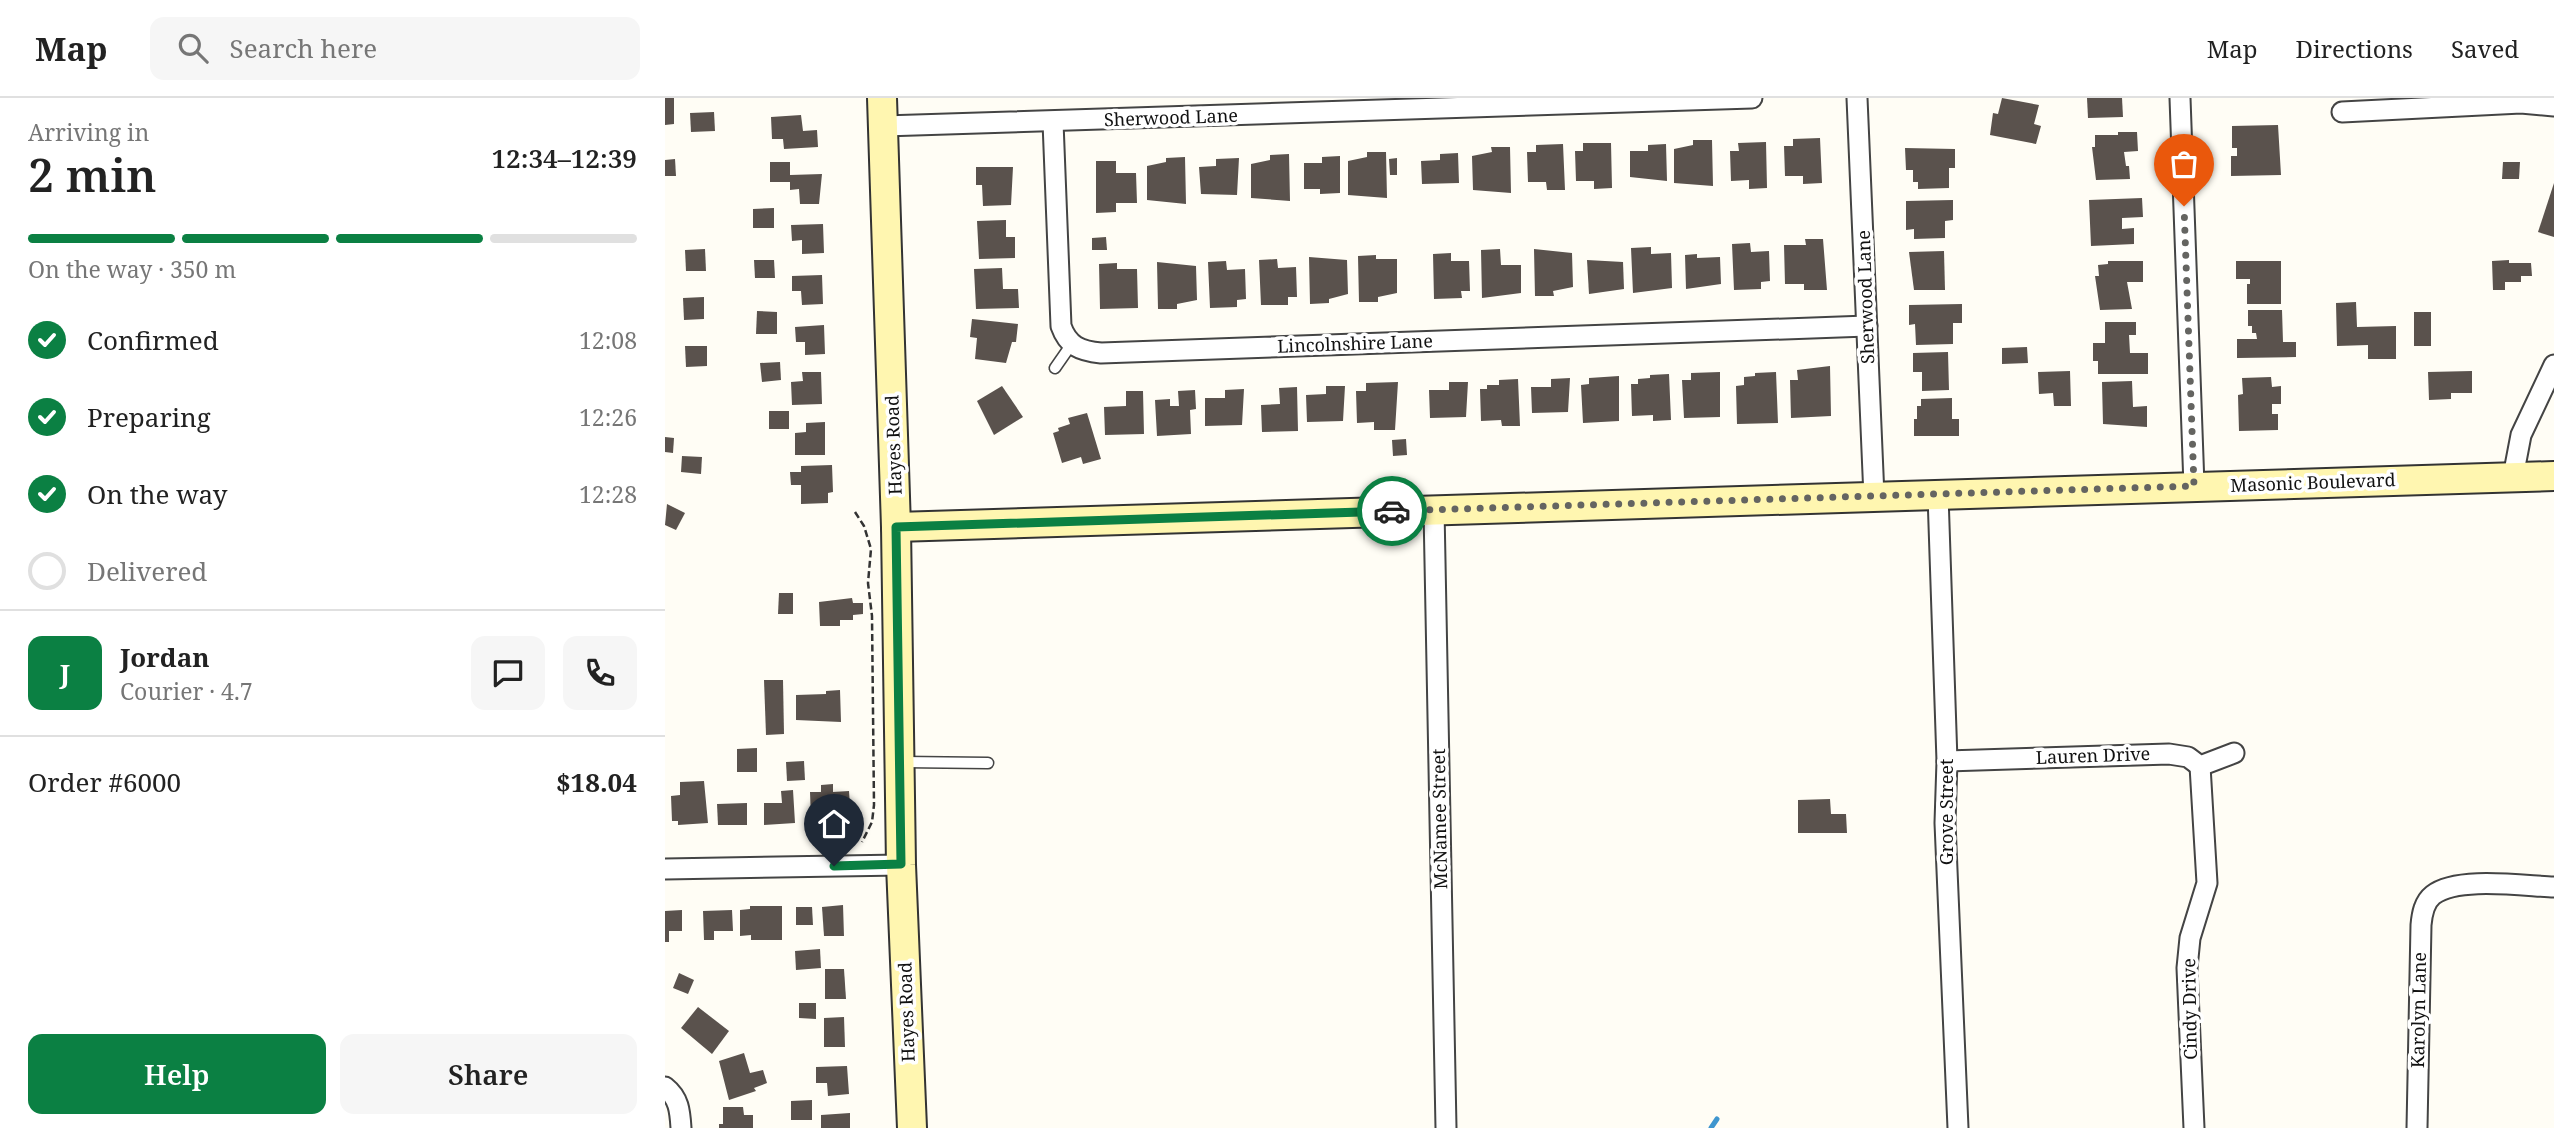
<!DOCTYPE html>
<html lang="en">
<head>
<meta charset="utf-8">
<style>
  :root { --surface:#fff; --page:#f6f6f6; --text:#222; --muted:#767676; --line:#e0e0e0; --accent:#0b8043 }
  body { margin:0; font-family:"Noto Serif",serif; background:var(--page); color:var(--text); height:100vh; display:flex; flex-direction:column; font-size:26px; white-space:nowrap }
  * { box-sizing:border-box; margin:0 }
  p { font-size:23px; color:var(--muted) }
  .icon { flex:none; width:38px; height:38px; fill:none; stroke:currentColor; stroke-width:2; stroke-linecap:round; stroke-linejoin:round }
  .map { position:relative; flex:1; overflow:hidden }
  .sheet { display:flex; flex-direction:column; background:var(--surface); width:665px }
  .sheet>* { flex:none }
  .pin { position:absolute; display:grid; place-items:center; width:60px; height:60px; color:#fff; margin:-72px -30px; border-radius:50% 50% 50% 0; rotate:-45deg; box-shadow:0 0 7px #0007 }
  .pin .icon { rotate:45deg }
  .courier { position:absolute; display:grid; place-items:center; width:70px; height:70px; margin:-35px; border:5px solid #0b8043; border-radius:50%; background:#fff; color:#222; box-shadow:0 2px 9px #0007 }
  .overview em { font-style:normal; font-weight:600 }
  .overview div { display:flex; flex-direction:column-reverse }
  .overview { display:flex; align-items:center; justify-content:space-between; height:119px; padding:0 28px }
  h1 { font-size:46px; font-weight:600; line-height:52px }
  .bar { display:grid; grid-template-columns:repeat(4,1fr); gap:10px 7px; align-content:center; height:84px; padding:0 28px }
  .bar i { height:9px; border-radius:5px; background:var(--line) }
  .bar .current { background:var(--accent) }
  .bar p { grid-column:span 4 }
  .line { display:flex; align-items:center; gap:18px; padding:0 28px; border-top:2px solid var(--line) }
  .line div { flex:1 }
  .round { display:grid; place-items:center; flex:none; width:74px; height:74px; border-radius:14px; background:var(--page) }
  ol { padding:0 28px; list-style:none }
  li { display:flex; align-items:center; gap:21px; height:77px }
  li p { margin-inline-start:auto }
  li .icon { padding:7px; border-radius:50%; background:var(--accent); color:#fff; stroke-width:4 }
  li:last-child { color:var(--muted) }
  li i { width:38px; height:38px; border:4px solid var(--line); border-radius:50% }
  .primary-button { display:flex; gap:14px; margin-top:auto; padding:14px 28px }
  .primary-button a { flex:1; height:80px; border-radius:14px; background:var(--accent); color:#fff; font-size:28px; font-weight:600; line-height:80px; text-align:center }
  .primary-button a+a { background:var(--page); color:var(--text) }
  header { display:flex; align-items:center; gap:42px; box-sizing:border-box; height:98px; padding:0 35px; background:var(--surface); border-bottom:2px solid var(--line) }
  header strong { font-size:33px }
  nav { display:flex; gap:38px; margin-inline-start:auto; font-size:24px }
  .search { width:490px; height:63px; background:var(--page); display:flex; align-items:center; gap:18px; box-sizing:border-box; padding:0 24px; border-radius:14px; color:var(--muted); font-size:26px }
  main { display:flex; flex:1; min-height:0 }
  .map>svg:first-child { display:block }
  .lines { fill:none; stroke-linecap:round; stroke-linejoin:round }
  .stream { stroke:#3f96cf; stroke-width:5 }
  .building { fill:#5a524d }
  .lane-casing { stroke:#444; stroke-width:13 }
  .street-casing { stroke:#444; stroke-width:23 }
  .secondary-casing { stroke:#333; stroke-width:32 }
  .path { stroke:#333; stroke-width:2.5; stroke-dasharray:7 3.5; stroke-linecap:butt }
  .lane { stroke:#fff; stroke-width:10 }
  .street { stroke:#fff; stroke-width:19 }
  .secondary { stroke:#fff6b0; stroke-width:28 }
  .done { stroke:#646461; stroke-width:7; stroke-dasharray:0 12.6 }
  .route { stroke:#0b8043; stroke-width:9 }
  .labels { text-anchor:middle; stroke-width:7; stroke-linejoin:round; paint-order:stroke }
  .street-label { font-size:18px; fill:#111; stroke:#fff }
</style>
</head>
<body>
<header>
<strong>Map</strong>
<div class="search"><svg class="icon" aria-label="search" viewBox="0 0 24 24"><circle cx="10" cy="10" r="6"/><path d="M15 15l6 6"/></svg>Search here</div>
<nav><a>Map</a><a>Directions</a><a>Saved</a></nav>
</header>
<main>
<section class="sheet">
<div class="overview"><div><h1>2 min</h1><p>Arriving in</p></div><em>12:34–12:39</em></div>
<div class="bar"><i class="current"></i><i class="current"></i><i class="current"></i><i></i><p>On the way · 350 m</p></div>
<ol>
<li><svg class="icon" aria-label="check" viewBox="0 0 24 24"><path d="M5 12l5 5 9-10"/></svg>Confirmed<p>12:08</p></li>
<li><svg class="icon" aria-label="check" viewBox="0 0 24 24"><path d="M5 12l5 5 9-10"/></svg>Preparing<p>12:26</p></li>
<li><svg class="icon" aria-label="check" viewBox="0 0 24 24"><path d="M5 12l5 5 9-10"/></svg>On the way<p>12:28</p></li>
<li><i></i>Delivered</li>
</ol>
<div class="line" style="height:126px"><b class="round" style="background:var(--accent);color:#fff">J</b><div><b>Jordan</b><p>Courier · 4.7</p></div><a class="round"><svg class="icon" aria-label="chat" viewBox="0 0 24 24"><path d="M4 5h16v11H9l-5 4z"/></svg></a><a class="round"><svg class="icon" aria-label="phone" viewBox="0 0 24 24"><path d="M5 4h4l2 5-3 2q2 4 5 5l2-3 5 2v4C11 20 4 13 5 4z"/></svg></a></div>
<div class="line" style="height:91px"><div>Order #6000</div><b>$18.04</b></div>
<div class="primary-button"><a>Help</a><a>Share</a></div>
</section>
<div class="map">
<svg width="1889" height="1030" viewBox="0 0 1889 1030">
  <rect width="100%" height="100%" fill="#fffdf5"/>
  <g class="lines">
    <polyline class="stream" points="1046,1030 1052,1021"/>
  </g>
  <g class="building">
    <polygon points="0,0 9,0 9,26 0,27"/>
    <polygon points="1337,0 1374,7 1369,26 1376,28 1371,46 1325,37 1328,15 1333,16"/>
    <polygon points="1422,0 1457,0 1458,19 1423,20"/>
    <polygon points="49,14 50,33 26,34 25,15"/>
    <polygon points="136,17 138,33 152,32 153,49 119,51 118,41 107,41 106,19"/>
    <polygon points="1613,27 1616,77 1566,78 1566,58 1572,58 1572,50 1567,50 1567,28"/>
    <polygon points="1453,34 1472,34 1473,53 1459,54 1461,68 1464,68 1465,81 1431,82 1427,49 1430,49 1430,37 1453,37"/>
    <polygon points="1155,40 1157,85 1138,86 1138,78 1120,78 1119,48 1128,48 1128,41"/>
    <polygon points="1028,42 1047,42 1048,88 1009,85 1009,51 1028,47"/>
    <polygon points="1101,44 1102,90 1084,91 1084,82 1066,83 1065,53 1074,53 1073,45"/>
    <polygon points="918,45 946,45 947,90 929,91 929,83 911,83 910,53 918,53"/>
    <polygon points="898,46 900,92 882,92 881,84 863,84 862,54 871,54 871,47"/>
    <polygon points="1001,46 1002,83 965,79 965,53 983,53 983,47"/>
    <polygon points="826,49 845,49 846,95 808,92 807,58 827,54"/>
    <polygon points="1240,50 1290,51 1290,70 1284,70 1284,90 1253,91 1253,84 1248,84 1248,72 1241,72"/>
    <polygon points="702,54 721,54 722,100 683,97 683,63 702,59"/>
    <polygon points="793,55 794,85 757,86 756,63 775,62 775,56"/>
    <polygon points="624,56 625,103 586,100 586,66 605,62 605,57"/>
    <polygon points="675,58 675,95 655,96 655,91 639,91 639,65 657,65 657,59"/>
    <polygon points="520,59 521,106 482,102 482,68 501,64 501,60"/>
    <polygon points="574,60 572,97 536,96 534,69 551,68 551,61"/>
    <polygon points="732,60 732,77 725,77 724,61"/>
    <polygon points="10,61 11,78 0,78 0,62"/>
    <polygon points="431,63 451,63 451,75 471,75 472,105 451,105 451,114 431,115"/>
    <polygon points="105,64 125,64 125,77 157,76 154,106 135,106 134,91 125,92 125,84 105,84"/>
    <polygon points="1838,64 1855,64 1854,81 1837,81"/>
    <polygon points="311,69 348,69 346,107 318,108 317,87 311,87"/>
    <polygon points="1889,85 1889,139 1873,134"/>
    <polygon points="1477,100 1478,119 1457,120 1457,131 1469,130 1469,146 1426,148 1424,102"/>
    <polygon points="1288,102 1288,122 1280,123 1280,140 1249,141 1249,131 1241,132 1241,103"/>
    <polygon points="109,110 109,130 88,130 88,111"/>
    <polygon points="341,122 341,139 350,139 350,160 314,161 312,123"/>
    <polygon points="158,126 159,155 137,156 137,142 127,143 126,127"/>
    <polygon points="441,139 442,152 427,152 427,140"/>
    <polygon points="1140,141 1158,141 1162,192 1139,192 1139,186 1120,186 1119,147 1141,147"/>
    <polygon points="1085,145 1086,154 1104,153 1105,183 1096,184 1096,191 1069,192 1067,146"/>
    <polygon points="986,149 986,156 1006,155 1007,190 968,195 966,150"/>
    <polygon points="40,151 41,173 21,173 20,152"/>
    <polygon points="835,151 836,167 856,167 856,195 817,200 816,152"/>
    <polygon points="869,151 907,155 908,189 888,193 889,198 870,198"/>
    <polygon points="1279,153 1280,192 1249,192 1244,154"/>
    <polygon points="786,155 786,163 804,163 805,193 796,193 797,200 769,201 768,156"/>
    <polygon points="1032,156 1032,160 1055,159 1056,186 1021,191 1020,157"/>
    <polygon points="711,157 711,161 732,161 732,195 713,199 713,204 694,204 693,158"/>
    <polygon points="644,159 682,162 683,196 664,201 664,205 645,206"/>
    <polygon points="612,161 613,170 631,169 632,199 623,199 623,207 596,207 594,162"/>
    <polygon points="89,162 109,162 110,180 90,180"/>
    <polygon points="922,162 958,164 959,191 924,196"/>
    <polygon points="1844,162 1844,165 1866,165 1867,178 1856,178 1856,184 1840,184 1840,192 1828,192 1827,163"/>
    <polygon points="561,163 562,172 580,171 581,201 572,202 572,209 545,210 543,164"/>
    <polygon points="1443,163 1478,163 1478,184 1462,184 1467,211 1435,212 1430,178 1434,178 1433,167 1443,166"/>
    <polygon points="1571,163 1616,163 1616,206 1582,206 1582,186 1585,186 1585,181 1571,181"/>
    <polygon points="492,164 531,168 532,202 512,206 512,211 493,211"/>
    <polygon points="452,165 452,171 472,171 473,210 435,211 434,166"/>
    <polygon points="337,170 338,191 353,191 354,210 311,211 309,171"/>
    <polygon points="157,177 158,206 137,207 136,193 127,193 127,178"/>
    <polygon points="39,199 39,221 19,222 18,200"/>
    <polygon points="1691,204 1692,229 1731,228 1731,261 1703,261 1703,247 1672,248 1671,205"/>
    <polygon points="1297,206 1297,225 1288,225 1288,246 1251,247 1250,226 1244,227 1244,207"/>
    <polygon points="1583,212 1617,212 1618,244 1631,244 1631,259 1572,260 1572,241 1592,241 1591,235 1587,235 1587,228 1583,228"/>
    <polygon points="92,213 112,214 112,236 91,236"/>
    <rect x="1749" y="214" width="17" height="34"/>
    <polygon points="307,221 353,226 351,244 347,244 341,265 310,261 312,240 305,239"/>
    <polygon points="1440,224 1471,224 1471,237 1464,237 1465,255 1483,255 1483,276 1433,276 1433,263 1428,263 1428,245 1440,245"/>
    <polygon points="159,227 160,256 140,257 140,244 131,244 130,229"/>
    <polygon points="20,248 42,248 42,268 21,269"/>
    <polygon points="1362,249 1363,265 1337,266 1337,250"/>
    <polygon points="1283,254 1284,292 1257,293 1257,274 1248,274 1248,255"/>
    <polygon points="115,264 116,282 97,284 95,265"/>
    <polygon points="1165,268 1166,318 1126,320 1125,282 1133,282 1132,272"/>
    <polygon points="1405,273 1406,308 1389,308 1388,295 1374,296 1373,274"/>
    <polygon points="1807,273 1807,295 1786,295 1786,301 1764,302 1763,274"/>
    <polygon points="137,274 156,274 157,306 127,307 126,284 138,283"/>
    <polygon points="1055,274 1055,319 1019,320 1017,282 1026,282 1026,275"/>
    <polygon points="1111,274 1113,325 1072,326 1071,288 1079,287 1079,279 1090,278 1090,275"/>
    <polygon points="1004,276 1006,322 988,323 988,317 967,318 966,286 973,286 973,281 985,280 985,277"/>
    <polygon points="954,278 954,323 918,325 916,287 924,286 924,280"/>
    <polygon points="1606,279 1607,289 1616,288 1616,306 1607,306 1607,316 1613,316 1613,332 1574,333 1573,297 1578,296 1577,280"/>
    <polygon points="905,280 903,314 867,315 866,289 886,289 886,281"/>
    <polygon points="853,281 855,328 837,328 836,322 816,323 815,291 822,291 822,287 834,287 834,282"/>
    <polygon points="1467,283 1468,309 1482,308 1482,329 1438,326 1437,284"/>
    <polygon points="733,284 730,332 709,332 709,324 692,325 691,293 701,293 701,285"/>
    <polygon points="784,284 803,284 801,319 765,320 764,292 784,292"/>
    <polygon points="337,288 358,319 329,337 312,303"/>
    <polygon points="661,288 680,288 678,323 642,324 641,297 661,296"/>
    <polygon points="632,289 633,333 597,334 596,307 615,306 614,290"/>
    <polygon points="579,291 577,327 540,328 540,300 560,300 560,292"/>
    <polygon points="530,292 531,311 525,312 526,336 492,338 490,302 505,301 505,308 514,308 513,293"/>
    <polygon points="461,293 478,293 479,336 440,337 439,309 461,308"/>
    <polygon points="1287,300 1287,321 1294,321 1294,338 1249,338 1249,321 1252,321 1252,308 1256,308 1256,301"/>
    <rect x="104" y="313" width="20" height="18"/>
    <polygon points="422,315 436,361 418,366 416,359 397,365 388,335 394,333 393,330 405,326 403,320"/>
    <polygon points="160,324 160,357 130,357 130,335 141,334 141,325"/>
    <polygon points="0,339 9,340 8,355 0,354"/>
    <polygon points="741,341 742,357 728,358 727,342"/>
    <polygon points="17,358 37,359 36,376 16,374"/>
    <polygon points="167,367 168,394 163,395 163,405 136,406 136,387 126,387 125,374 136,374 136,368"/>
    <polygon points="2,406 20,415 11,432 0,427"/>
    <polygon points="114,495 128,495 128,516 113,516"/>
    <polygon points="187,500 188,505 198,505 198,516 188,517 188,522 175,522 175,528 155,528 154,504"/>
    <polygon points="99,582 118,582 119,636 101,637"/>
    <polygon points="175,592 176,624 131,622 131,597 161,596 161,593"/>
    <polygon points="92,650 92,674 72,674 72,651"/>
    <polygon points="139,663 140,682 122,683 121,664"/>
    <polygon points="39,683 43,725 13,727 13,723 7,723 6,698 15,697 15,684"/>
    <polygon points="168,686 168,694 184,693 186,723 146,721 145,694 156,694 156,687"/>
    <polygon points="128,692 130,725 99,727 99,705 117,705 116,693"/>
    <polygon points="1165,701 1166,716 1181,716 1182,735 1133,735 1133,702"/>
    <polygon points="82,705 82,727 53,727 52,706"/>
    <polygon points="178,807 179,838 159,838 157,809"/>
    <polygon points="85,808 117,808 117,842 86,842 86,837 75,838 75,812 85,811"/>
    <polygon points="131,809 147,809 148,827 131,827"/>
    <polygon points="17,812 17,833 4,833 4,844 0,844 0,813"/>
    <polygon points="67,812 68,833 49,833 49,842 39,842 38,813"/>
    <polygon points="155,851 156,870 131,872 130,853"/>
    <polygon points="160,871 179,871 181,901 160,901"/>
    <polygon points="14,875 29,882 23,896 8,890"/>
    <polygon points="134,905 151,905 151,921 134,920"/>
    <polygon points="33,909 64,933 47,956 16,930"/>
    <polygon points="179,919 180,949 159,949 159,920"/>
    <polygon points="79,955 85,975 98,972 102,985 89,990 91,993 64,1002 54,963"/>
    <polygon points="182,968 184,996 163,998 162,985 151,985 151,969"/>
    <polygon points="147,1002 147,1022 126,1022 126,1003"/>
    <polygon points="58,1009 78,1009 79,1017 88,1017 88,1030 54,1030 54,1026 58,1026"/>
    <polygon points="185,1015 185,1030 156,1030 156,1017"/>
  </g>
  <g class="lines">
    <g class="lane-casing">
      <g id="lane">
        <polyline points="390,270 406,247"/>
        <polyline points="238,664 323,665"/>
      </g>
    </g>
    <g class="street-casing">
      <g id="street">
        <polyline points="1192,0 1209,399"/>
        <polyline points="1515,0 1529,388"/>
        <polyline points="1677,14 1856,5 1889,8"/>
        <path d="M388,24L396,228C403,248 415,253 436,255L1202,228"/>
        <polyline points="219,28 1087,0"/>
        <polyline points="1848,379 1856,337 1889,267"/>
        <polyline points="1273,397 1282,663 1280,725 1293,1030"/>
        <polyline points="769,412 781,1030"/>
        <polyline points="1282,663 1504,656 1523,659 1535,668 1569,655"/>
        <polyline points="0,771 236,767"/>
        <path d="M0,989C14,1000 15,1013 16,1030"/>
        <polyline points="1529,1030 1522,870 1525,840 1542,785 1535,668"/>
        <path d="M1752,1030L1756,827C1757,816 1759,804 1768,797C1792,778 1859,788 1889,789"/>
      </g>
    </g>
    <g class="secondary-casing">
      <g id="secondary">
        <polyline points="217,0 231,429 236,767 247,1030"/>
        <polyline points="231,429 1889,378"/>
      </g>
    </g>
    <polyline class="path" points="190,414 199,428 206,451 203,485 207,518 209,707 207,724 197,744"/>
    <use href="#lane" class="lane"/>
    <use href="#street" class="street"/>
    <use href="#secondary" class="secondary"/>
  </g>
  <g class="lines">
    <polyline class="done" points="727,413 1529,388 1519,108"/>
    <polyline class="route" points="169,768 236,766 231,429 727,413"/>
  </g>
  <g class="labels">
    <g class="street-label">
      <text transform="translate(506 20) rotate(-2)" y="6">Sherwood Lane</text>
      <text transform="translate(1201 199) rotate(-92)" y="6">Sherwood Lane</text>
      <text transform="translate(690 246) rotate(-2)" y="6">Lincolnshire Lane</text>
      <text transform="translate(229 347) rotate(-92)" y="6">Hayes Road</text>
      <text transform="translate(1648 385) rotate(-2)" y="6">Masonic Boulevard</text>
      <text transform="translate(1428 658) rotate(-2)" y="6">Lauren Drive</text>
      <text transform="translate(1282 714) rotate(-90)" y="6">Grove Street</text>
      <text transform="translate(775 721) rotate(-91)" y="6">McNamee Street</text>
      <text transform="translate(1525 911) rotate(-91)" y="6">Cindy Drive</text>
      <text transform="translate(1754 912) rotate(-89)" y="6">Karolyn Lane</text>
      <text transform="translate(242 914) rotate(-92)" y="6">Hayes Road</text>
    </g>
  </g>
</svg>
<div class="pin" style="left:1519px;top:108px;background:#ea580c"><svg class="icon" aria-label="bag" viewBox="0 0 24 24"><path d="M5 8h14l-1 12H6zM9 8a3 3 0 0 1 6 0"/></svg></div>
<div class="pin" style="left:169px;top:768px;background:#1f2937"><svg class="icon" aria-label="home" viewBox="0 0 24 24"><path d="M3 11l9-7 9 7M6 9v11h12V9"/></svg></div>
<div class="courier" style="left:727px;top:413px"><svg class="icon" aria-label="car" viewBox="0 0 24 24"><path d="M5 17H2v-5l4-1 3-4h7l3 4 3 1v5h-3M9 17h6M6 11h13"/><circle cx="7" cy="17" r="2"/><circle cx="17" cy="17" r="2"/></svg></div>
</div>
</main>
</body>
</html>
